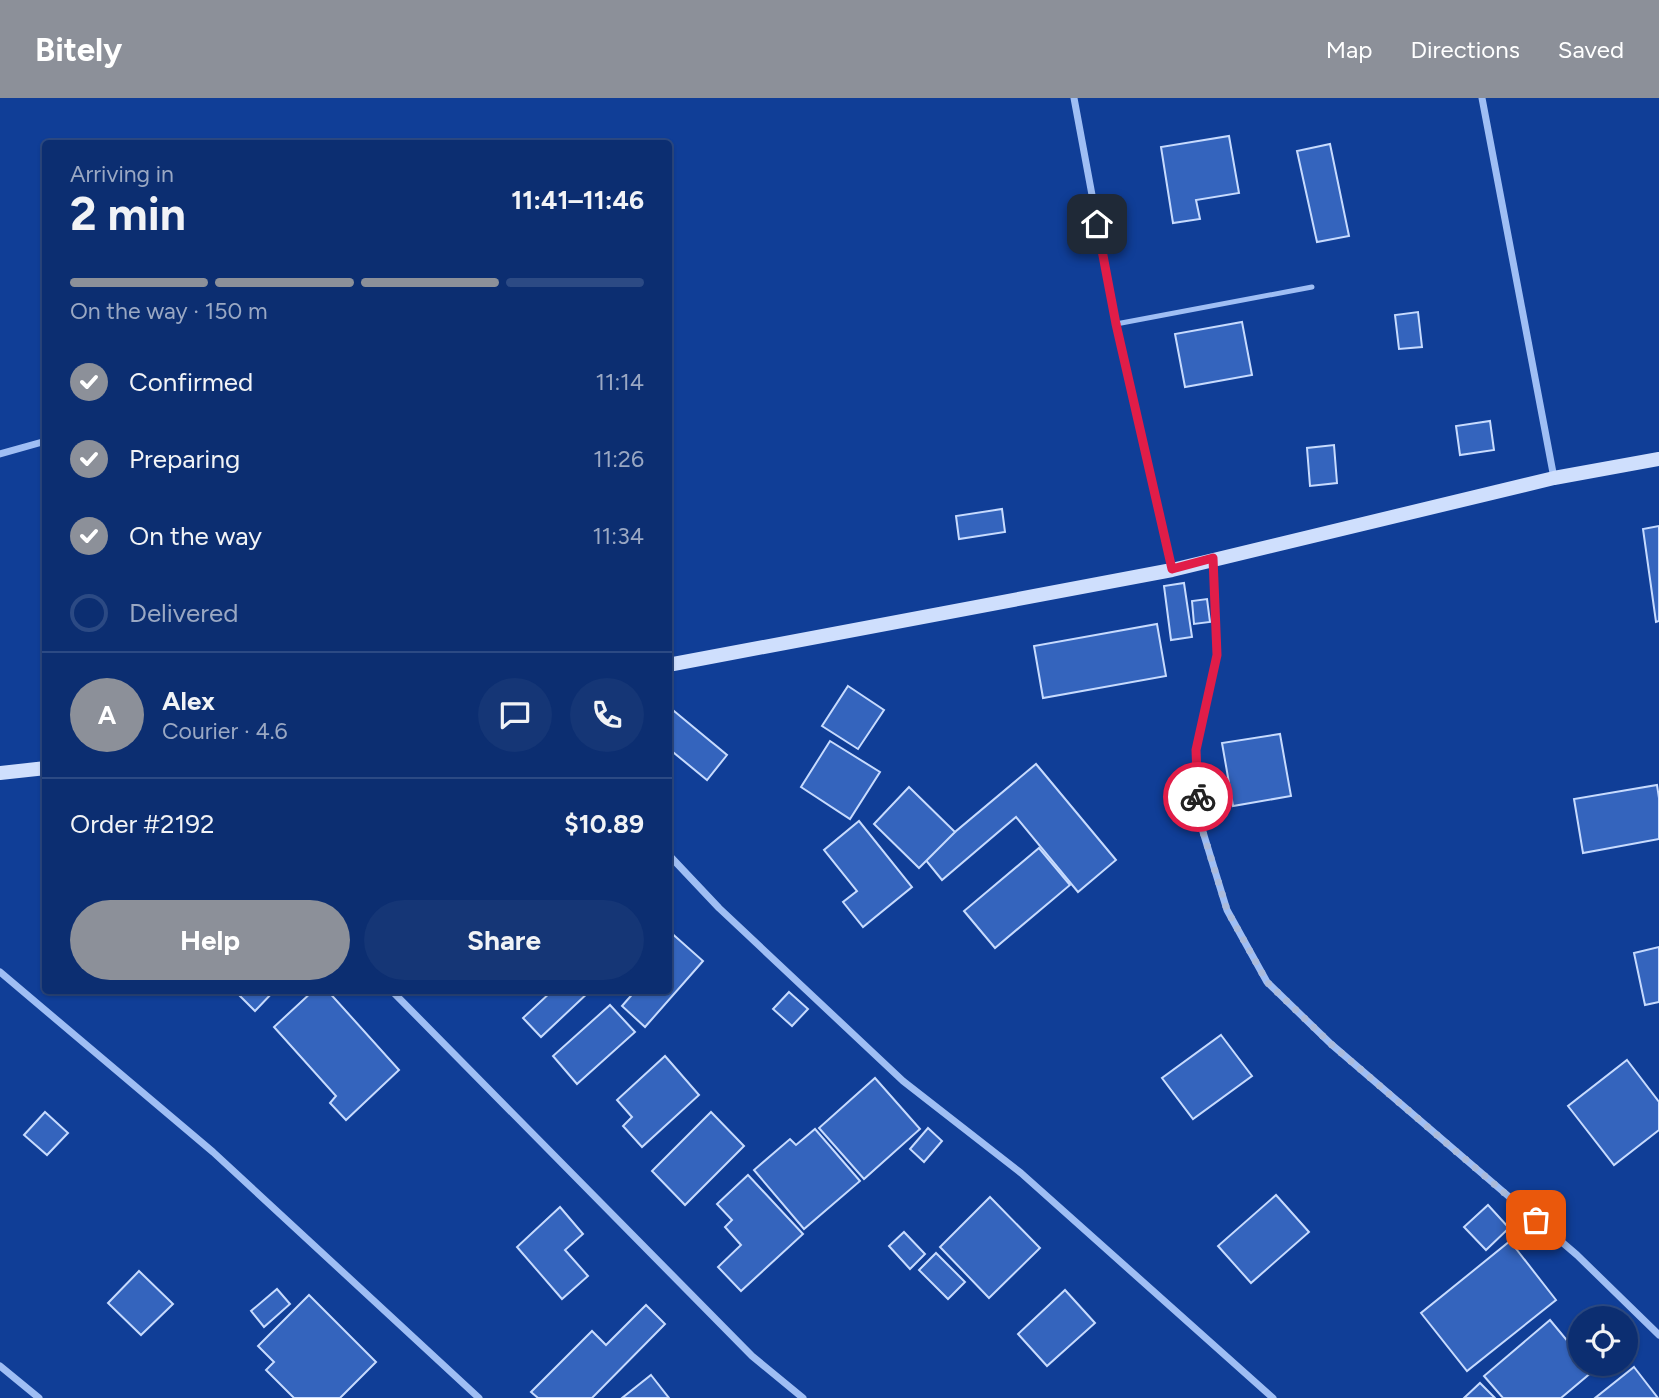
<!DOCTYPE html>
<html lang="en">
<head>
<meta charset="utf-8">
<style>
  :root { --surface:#0c2e71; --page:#153676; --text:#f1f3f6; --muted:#9aa8c3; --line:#2c4a84; --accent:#8c9099 }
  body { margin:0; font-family:Figtree,sans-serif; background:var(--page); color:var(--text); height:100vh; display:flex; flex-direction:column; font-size:26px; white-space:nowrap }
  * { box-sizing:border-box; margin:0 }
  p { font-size:23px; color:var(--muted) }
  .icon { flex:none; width:38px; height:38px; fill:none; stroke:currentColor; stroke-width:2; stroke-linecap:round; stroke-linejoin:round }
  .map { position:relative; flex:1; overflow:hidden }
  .drawer { position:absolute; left:42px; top:42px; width:630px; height:854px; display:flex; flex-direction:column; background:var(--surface); border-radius:7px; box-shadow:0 2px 5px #0004,0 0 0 2px var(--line) }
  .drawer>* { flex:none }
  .controls { position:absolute; left:1568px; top:1208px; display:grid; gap:14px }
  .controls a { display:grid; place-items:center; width:70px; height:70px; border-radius:50%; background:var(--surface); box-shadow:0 2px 5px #0004,0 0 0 2px var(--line); font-size:35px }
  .pin { position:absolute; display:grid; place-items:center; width:60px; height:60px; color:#fff; margin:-30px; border-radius:14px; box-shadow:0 4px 10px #0006 }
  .courier { position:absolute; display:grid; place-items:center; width:70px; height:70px; margin:-35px; border:5px solid #e11d48; border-radius:50%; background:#fff; color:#222; box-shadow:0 2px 9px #0007 }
  .overview em { font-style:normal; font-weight:700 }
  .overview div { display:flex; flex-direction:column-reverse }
  .overview { display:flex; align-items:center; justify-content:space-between; height:119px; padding:0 28px }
  h1 { font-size:46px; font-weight:700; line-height:52px }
  .bar { display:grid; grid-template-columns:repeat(4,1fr); gap:10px 7px; align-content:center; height:84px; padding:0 28px }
  .bar i { height:9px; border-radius:5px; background:var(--line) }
  .bar .on { background:var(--accent) }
  .bar p { grid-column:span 4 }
  .line { display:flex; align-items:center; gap:18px; padding:0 28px; border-top:2px solid var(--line) }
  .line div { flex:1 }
  .round { display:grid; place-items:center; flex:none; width:74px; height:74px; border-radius:37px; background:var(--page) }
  ol { padding:0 28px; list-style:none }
  li { display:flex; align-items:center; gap:21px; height:77px }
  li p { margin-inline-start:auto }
  li .icon { padding:7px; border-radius:50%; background:var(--accent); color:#fff; stroke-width:4 }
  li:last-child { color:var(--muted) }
  li i { width:38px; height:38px; border:4px solid var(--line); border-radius:50% }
  .cta { display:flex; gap:14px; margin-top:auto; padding:14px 28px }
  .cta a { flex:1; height:80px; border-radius:42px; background:var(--accent); color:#fff; font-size:28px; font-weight:700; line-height:80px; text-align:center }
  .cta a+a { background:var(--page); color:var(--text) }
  header { display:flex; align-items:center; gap:42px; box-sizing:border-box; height:98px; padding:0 35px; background:var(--accent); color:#fff }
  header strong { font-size:33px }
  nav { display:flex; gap:38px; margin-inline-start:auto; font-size:24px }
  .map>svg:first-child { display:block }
  .building { fill:#3464bd; stroke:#c7dbfe; stroke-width:2 }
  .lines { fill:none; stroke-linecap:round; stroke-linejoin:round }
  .lane { stroke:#9fbef4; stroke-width:5 }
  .street { stroke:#9fbef4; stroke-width:7 }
  .secondary { stroke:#cfdffd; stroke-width:14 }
  .done { stroke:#abbbdb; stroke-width:7; stroke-dasharray:0 12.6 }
  .route { stroke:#e11d48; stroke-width:9 }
</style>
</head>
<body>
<header>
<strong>Bitely</strong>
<nav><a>Map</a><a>Directions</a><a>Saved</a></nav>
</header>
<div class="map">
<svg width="1659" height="1300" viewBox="0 0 1659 1300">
  <rect width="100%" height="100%" fill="#103e97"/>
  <g class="building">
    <polygon points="1229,38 1239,95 1196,102 1200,121 1173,125 1161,49"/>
    <polygon points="1330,46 1349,138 1317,144 1297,53"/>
    <polygon points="1418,214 1422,249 1399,251 1395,217"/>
    <polygon points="1242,224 1252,277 1185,289 1175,236"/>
    <polygon points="1490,323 1494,352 1460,357 1456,328"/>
    <polygon points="1334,347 1337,385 1310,388 1307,350"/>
    <polygon points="1002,411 1005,434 959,441 956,418"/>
    <polygon points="1659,428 1659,523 1656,524 1643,431"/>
    <polygon points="1184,485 1192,539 1171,542 1164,488"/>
    <polygon points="1207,501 1210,524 1194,526 1192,503"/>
    <polygon points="1157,526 1166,578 1043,600 1034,548"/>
    <polygon points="848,588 884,612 858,651 822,628"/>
    <polygon points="674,613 727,657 707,682 668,650 668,620"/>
    <polygon points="1280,636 1291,698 1233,708 1222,645"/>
    <polygon points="830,643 880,674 850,721 801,689"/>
    <polygon points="1036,666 1116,762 1078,794 1016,719 942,782 924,760"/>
    <polygon points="1657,687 1659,700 1659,741 1583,755 1574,701"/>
    <polygon points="909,689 955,734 919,770 874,726"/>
    <polygon points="859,723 912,789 863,829 843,804 857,793 824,752"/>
    <polygon points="1039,750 1070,787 995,850 964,813"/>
    <polygon points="668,832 703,863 645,929 622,908 636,892 668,892"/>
    <polygon points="1659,849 1659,904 1645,907 1634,855"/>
    <polygon points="234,892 275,892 255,913"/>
    <polygon points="314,892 327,892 399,972 346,1022 330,1005 336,998 274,929"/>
    <polygon points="553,892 591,892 541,939 523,920"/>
    <polygon points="789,894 808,911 792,928 773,911"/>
    <polygon points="610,907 635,934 577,986 553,958"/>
    <polygon points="1221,937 1252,978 1193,1021 1162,980"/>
    <polygon points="665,958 699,997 642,1049 623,1028 632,1019 617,1002"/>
    <polygon points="1627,962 1659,1004 1659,1032 1614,1067 1568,1008"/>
    <polygon points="875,980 920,1031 864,1081 819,1030"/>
    <polygon points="45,1014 68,1035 47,1057 24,1037"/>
    <polygon points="711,1014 744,1048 685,1107 652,1073"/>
    <polygon points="928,1030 942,1043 924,1064 910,1051"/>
    <polygon points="815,1031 860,1083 804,1131 754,1072 790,1041 796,1047"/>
    <polygon points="748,1077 803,1136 741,1193 718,1169 741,1147 725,1129 732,1122 717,1106"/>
    <polygon points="1276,1097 1309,1134 1251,1185 1218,1148"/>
    <polygon points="990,1099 1040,1150 989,1200 940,1149"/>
    <polygon points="1488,1107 1509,1130 1486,1152 1464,1129"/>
    <polygon points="560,1109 583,1136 565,1152 588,1178 562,1201 517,1149"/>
    <polygon points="904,1134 925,1156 910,1171 889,1148"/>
    <polygon points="1510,1143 1556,1202 1467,1273 1421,1215"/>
    <polygon points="936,1155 965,1184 948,1201 919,1172"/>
    <polygon points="139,1173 173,1206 141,1237 108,1205"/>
    <polygon points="277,1191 290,1206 264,1229 251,1213"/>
    <polygon points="1065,1192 1095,1225 1047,1268 1018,1236"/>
    <polygon points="309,1197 376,1264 340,1300 294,1300 266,1272 274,1264 258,1248"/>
    <polygon points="646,1207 665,1226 592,1300 538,1300 531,1294 592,1233 606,1247"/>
    <polygon points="1550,1222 1580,1258 1580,1265 1587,1265 1593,1273 1561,1300 1503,1300 1484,1278"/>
    <polygon points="1634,1269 1658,1300 1595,1300"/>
    <polygon points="651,1277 669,1300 622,1300"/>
    <polygon points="1480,1285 1495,1300 1464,1300"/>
  </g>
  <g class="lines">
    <polyline class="lane" points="1116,226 1312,189"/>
    <g class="street">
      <polyline points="1074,0 1116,226 1172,472"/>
      <polyline points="1482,0 1554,380"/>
      <polyline points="0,356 46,343"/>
      <polyline points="1213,460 1217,557 1196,652 1199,721 1227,812 1267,884 1331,946 1577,1157 1659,1237"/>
      <polyline points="668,756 719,810 903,983 1021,1075 1273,1300"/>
      <polyline points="0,874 213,1054 479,1300"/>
      <polyline points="391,892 752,1258 803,1300"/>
      <polyline points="0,1268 39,1300"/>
    </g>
    <g class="secondary">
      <polyline points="668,567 1172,472 1554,380 1659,361"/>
      <polyline points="0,675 46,670"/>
    </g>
  </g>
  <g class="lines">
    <polyline class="done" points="1198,699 1199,721 1227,812 1267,884 1331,946 1536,1122"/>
    <polyline class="route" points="1097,126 1116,226 1172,471 1213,460 1217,557 1196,652 1198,699"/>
  </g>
</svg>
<div class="controls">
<a><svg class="icon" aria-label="locate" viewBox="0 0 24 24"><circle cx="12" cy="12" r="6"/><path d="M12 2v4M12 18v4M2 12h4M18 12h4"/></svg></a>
</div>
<div class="pin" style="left:1536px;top:1122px;background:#ea580c"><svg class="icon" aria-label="bag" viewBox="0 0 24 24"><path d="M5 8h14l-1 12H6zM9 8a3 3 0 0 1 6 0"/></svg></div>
<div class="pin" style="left:1097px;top:126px;background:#1f2937"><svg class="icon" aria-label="home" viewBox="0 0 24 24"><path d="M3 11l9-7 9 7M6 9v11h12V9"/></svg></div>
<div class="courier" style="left:1198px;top:699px"><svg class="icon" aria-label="bike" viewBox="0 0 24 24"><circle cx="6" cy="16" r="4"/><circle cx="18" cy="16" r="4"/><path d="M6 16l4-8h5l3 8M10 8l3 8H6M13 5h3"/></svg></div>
<section class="drawer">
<div class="overview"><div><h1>2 min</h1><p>Arriving in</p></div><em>11:41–11:46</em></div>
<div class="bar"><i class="on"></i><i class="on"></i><i class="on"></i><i></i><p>On the way · 150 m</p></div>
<ol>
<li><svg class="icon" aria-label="check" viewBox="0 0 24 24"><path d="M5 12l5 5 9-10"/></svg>Confirmed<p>11:14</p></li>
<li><svg class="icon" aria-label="check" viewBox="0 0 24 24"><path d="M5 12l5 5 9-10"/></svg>Preparing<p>11:26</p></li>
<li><svg class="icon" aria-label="check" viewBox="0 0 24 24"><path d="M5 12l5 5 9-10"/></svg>On the way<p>11:34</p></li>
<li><i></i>Delivered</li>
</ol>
<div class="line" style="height:126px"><b class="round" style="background:var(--accent);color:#fff">A</b><div><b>Alex</b><p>Courier · 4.6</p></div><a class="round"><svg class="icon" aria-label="chat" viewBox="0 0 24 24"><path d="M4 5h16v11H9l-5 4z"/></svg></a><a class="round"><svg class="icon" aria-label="phone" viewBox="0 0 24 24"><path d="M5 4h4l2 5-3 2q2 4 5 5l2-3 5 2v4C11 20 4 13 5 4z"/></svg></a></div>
<div class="line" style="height:91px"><div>Order #2192</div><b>$10.89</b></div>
<div class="cta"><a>Help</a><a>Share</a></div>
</section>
</div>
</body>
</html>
